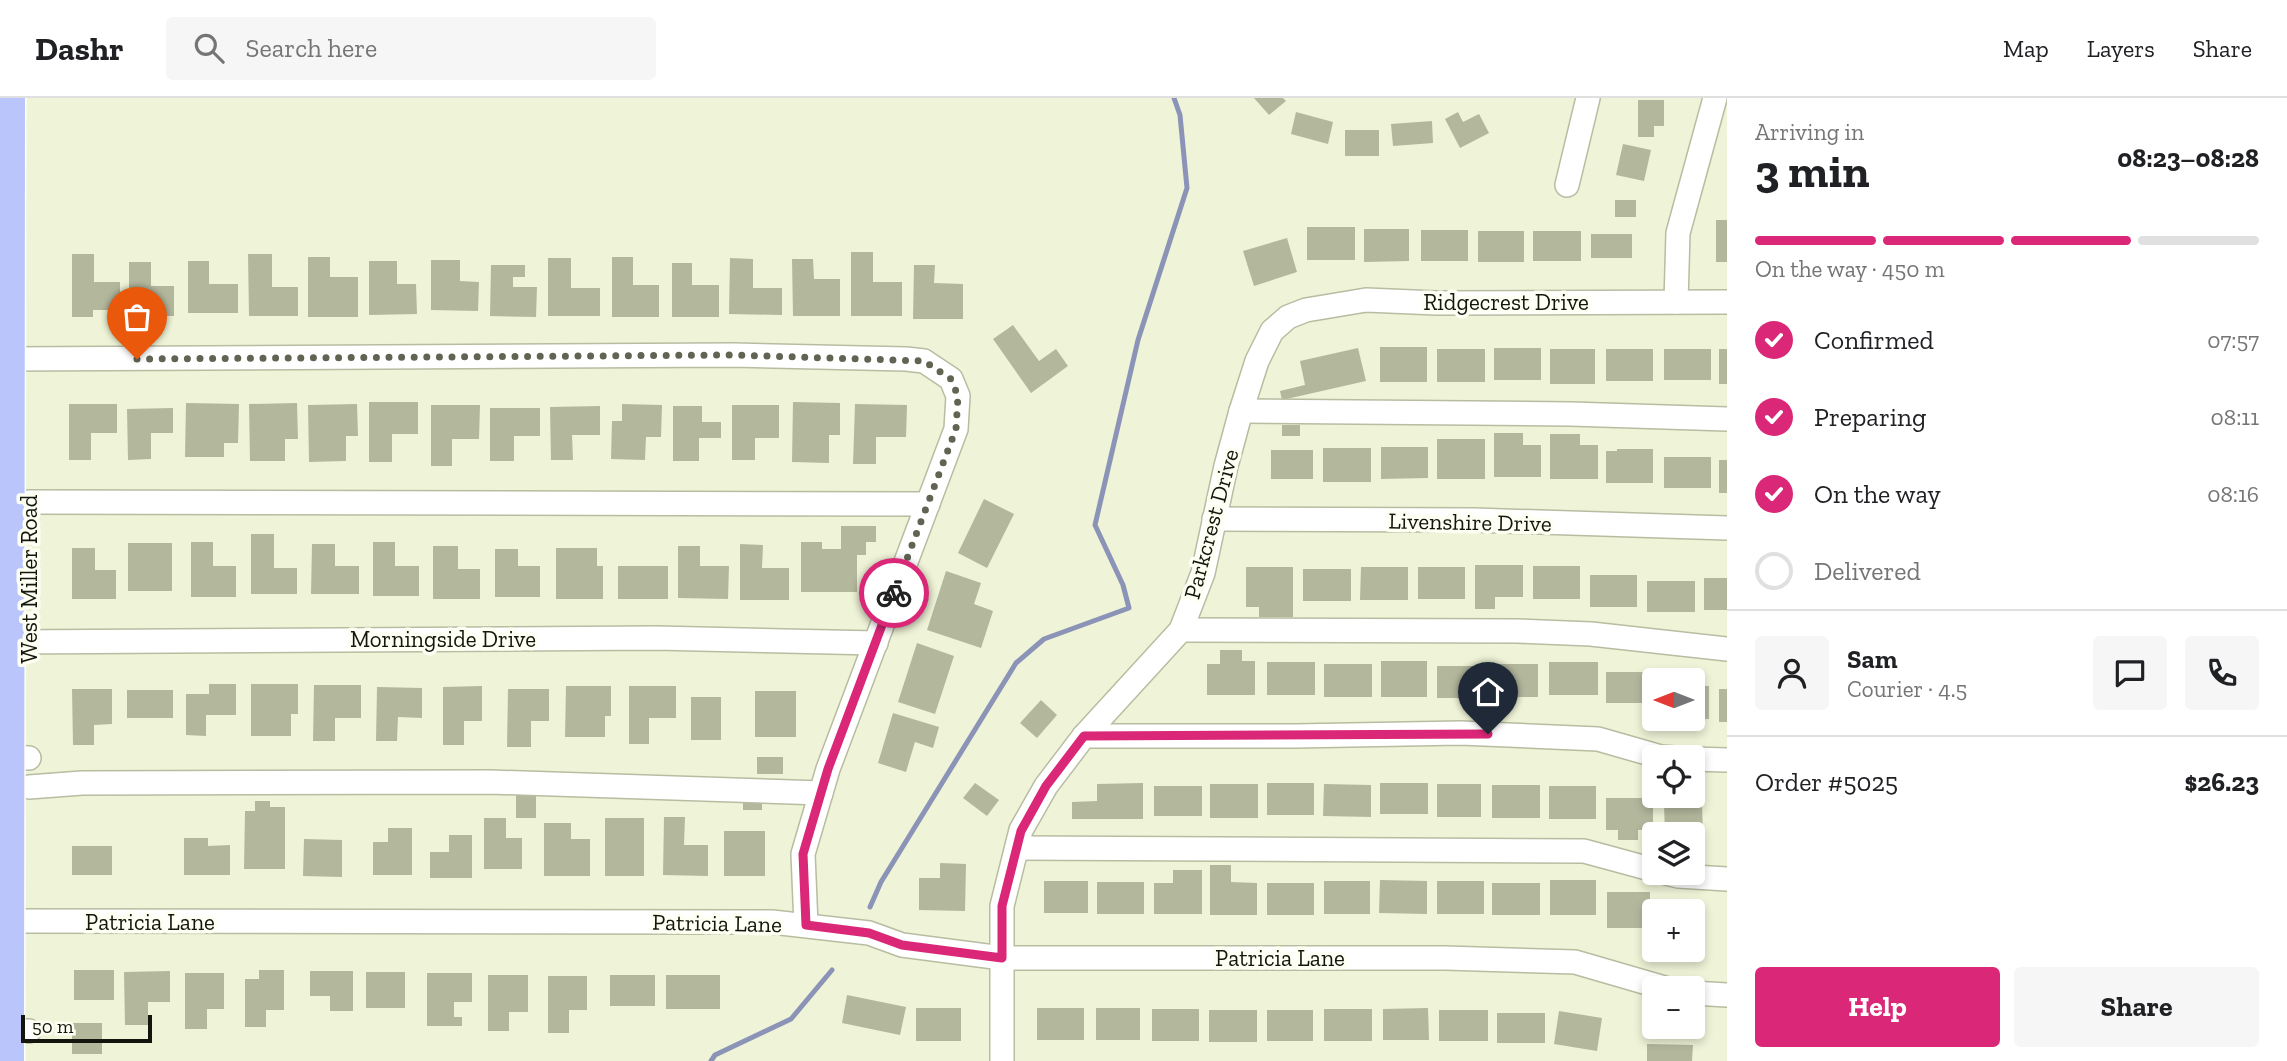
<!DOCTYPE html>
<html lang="en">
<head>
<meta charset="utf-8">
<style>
  :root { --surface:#fff; --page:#f6f6f6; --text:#202124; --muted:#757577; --line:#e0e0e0; --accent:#db2777 }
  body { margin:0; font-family:"Zilla Slab",serif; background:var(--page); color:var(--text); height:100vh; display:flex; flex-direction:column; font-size:26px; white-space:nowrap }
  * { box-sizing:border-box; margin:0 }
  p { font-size:23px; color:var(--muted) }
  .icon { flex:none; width:38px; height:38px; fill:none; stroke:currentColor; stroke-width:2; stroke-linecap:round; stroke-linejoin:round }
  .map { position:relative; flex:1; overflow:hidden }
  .sheet { display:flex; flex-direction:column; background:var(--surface); width:560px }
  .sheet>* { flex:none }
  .needle { width:46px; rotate:270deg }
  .buttons { position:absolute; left:1642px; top:570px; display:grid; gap:14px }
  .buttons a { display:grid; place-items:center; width:63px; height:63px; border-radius:7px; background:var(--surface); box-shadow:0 4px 10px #0003; font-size:35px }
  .scale { position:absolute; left:21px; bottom:18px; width:131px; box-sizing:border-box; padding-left:7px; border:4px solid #14150c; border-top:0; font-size:19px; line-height:24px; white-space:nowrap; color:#14150c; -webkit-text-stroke:5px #fdfff3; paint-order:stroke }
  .pin { position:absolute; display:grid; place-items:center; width:60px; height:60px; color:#fff; margin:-72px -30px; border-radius:50% 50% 50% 0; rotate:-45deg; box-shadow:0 0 7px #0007 }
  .pin .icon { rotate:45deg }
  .courier { position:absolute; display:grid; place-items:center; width:70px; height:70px; margin:-35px; border:5px solid #db2777; border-radius:50%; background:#fff; color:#222; box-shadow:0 2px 9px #0007 }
  .summary em { font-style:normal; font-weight:700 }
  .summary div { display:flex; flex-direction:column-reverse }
  .summary { display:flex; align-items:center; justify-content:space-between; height:119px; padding:0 28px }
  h1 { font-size:46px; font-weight:700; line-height:52px }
  .bar { display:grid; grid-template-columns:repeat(4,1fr); gap:10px 7px; align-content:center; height:84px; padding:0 28px }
  .bar i { height:9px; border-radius:5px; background:var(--line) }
  .bar .active { background:var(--accent) }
  .bar p { grid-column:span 4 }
  .line { display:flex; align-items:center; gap:18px; padding:0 28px; border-top:2px solid var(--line) }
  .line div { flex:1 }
  .round { display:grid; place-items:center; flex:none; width:74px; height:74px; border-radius:7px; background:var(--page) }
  ol { padding:0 28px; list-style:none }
  li { display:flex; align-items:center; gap:21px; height:77px }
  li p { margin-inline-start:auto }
  li .icon { padding:7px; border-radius:50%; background:var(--accent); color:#fff; stroke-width:4 }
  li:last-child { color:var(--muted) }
  li i { width:38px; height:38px; border:4px solid var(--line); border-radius:50% }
  .action { display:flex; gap:14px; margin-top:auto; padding:14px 28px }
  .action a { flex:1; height:80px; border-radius:7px; background:var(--accent); color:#fff; font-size:28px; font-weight:700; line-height:80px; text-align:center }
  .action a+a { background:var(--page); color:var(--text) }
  header { display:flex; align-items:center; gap:42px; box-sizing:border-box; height:98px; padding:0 35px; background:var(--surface); border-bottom:2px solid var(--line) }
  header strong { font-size:33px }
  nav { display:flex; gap:38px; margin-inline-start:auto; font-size:24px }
  .search { width:490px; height:63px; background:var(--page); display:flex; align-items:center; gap:18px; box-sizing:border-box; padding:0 24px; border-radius:7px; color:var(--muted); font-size:26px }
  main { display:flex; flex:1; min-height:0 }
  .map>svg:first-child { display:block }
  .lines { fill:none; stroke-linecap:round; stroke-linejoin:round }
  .stream { stroke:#8b94b7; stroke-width:5 }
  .building { fill:#b3b89d }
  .minor-casing { stroke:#b8bca1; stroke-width:26 }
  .major-casing { stroke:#fff; stroke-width:33 }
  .minor { stroke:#fff; stroke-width:23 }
  .major { stroke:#bac5fc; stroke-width:30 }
  .done { stroke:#616353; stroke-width:7; stroke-dasharray:0 12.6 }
  .route { stroke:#db2777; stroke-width:9 }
  .labels { text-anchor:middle; stroke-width:7; stroke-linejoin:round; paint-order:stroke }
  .street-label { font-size:23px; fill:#14150c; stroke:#fdfff3 }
</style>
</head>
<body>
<header>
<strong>Dashr</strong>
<div class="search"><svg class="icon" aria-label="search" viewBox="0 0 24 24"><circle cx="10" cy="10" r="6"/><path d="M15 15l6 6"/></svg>Search here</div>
<nav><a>Map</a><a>Layers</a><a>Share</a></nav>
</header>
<main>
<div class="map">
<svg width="1727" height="963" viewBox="0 0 1727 963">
  <rect width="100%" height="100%" fill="#eff3d7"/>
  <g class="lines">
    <g class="stream">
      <polyline points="870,809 881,784 1016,565 1044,541 1129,510 1123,487 1095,427 1138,242 1187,90 1180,17 1174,0"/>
      <polyline points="711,963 715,957 791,921 832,872"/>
    </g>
  </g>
  <g class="building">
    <polygon points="1254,0 1283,0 1286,3 1269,17"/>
    <polygon points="1638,2 1664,2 1664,28 1654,28 1654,39 1638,39"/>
    <polygon points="1296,14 1333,24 1328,46 1291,36"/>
    <polygon points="1458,14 1463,24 1479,16 1489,35 1460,50 1445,21"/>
    <polygon points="1432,23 1433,45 1393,48 1391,26"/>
    <rect x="1345" y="32" width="34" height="26"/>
    <polygon points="1623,46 1651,52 1644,83 1616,77"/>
    <rect x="1615" y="102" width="21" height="17"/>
    <rect x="1716" y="122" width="11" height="42"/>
    <rect x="1307" y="129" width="48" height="33"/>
    <polygon points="1364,131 1409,131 1409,163 1364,164"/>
    <rect x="1421" y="132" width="47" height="31"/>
    <rect x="1478" y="133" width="46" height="31"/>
    <rect x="1533" y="133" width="48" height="30"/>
    <rect x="1591" y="136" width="41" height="24"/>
    <polygon points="1287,140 1297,174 1254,188 1243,153"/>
    <polygon points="851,154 873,154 873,184 902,184 902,218 851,218"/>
    <polygon points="72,156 94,156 94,184 120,184 120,212 93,212 93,219 72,219"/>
    <polygon points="248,156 272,156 272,189 298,189 298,218 249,218"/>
    <polygon points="308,159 330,159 330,179 358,179 358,219 308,219"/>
    <polygon points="612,159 633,159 633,187 659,187 659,219 612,219"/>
    <polygon points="548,160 571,160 571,190 600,190 600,218 548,218"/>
    <polygon points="730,160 753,161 753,190 782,190 782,217 729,216"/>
    <polygon points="792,161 813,161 814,181 840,181 840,218 793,218"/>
    <polygon points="431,162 460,162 460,183 479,184 478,213 431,212"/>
    <polygon points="188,163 209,163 209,186 238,186 238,215 188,215"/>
    <polygon points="369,163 397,163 397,186 416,186 417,216 369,217"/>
    <polygon points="129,164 151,164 151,188 174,188 174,218 129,218"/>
    <polygon points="672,165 692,165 692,187 719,187 719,219 672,219"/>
    <polygon points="491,167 525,167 525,179 513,179 513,189 537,189 536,219 490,218"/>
    <polygon points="914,167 935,167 934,185 963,186 963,221 913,221"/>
    <polygon points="1013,227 1039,263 1056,251 1068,268 1031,295 993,241"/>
    <rect x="1380" y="249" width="47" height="35"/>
    <polygon points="1358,250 1366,283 1282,302 1280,293 1305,287 1300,263"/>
    <rect x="1494" y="250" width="47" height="32"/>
    <rect x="1437" y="251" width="48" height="33"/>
    <rect x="1550" y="251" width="45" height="35"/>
    <rect x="1606" y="251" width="47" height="32"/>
    <rect x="1664" y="251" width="47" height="31"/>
    <rect x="1719" y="251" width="8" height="35"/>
    <polygon points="369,304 418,304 418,336 392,336 392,364 369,364"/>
    <polygon points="793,304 840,305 840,337 829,337 829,365 792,364"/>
    <polygon points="186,305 239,306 238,345 224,345 224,359 185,359"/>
    <polygon points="297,305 298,341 285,341 285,363 250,363 249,306"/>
    <polygon points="69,306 117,306 117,335 91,335 91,362 69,362"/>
    <polygon points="357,306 358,338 346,338 346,363 309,364 308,307"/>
    <polygon points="622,306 662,307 661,339 646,339 645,362 611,361 612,323 622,323"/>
    <polygon points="855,306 907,307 906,339 876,339 876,366 853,366"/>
    <polygon points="431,307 480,307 479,341 452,341 452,368 431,368"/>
    <polygon points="732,307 779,307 779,340 755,340 755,362 732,362"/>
    <polygon points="600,308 600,337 572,337 573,362 551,362 550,309"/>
    <polygon points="673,308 702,308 702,324 721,324 721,340 699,340 699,363 673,363"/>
    <polygon points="173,310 173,335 151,335 151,361 128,362 127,311"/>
    <polygon points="490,310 540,310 540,338 514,338 514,363 490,363"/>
    <rect x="1282" y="327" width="18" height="11"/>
    <polygon points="1494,335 1523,335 1523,347 1541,347 1541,379 1494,379"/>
    <polygon points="1550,336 1580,336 1580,347 1598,347 1598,381 1550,381"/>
    <rect x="1437" y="341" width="48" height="40"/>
    <polygon points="1381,349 1428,349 1428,380 1381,381"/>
    <rect x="1323" y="350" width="48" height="34"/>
    <polygon points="1617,351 1653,351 1653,385 1606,385 1606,353 1617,353"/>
    <rect x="1271" y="352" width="42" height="29"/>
    <rect x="1664" y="359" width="47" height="31"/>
    <rect x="1719" y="362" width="8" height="33"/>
    <polygon points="984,401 1014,416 987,470 958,455"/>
    <polygon points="841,428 876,428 876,444 866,444 866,457 857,457 857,494 801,494 801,444 822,444 822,451 841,451"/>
    <polygon points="251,436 274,436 274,470 297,470 297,496 251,496"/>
    <polygon points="191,444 213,444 213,468 236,468 236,499 191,499"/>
    <polygon points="373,444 395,444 395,468 419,468 419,498 373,498"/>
    <rect x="128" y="445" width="44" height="48"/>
    <polygon points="312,446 335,446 335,468 359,468 359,496 311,496"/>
    <polygon points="740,446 763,447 762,470 789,470 789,502 740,502"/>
    <polygon points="433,448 458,448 458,471 480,471 480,501 433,501"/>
    <polygon points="678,448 700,448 700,468 729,468 728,501 678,500"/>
    <polygon points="72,450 95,450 95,472 116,472 116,501 72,501"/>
    <polygon points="556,450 597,450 597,468 603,468 603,501 556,501"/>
    <polygon points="495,451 518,451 518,468 540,468 540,499 495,499"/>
    <polygon points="1475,467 1523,467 1523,499 1495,499 1495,511 1475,511"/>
    <rect x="618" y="468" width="50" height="33"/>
    <rect x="1533" y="468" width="47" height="33"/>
    <polygon points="1246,469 1293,469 1293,519 1259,519 1259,509 1246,509"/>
    <polygon points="1361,469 1408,469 1408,502 1360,502"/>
    <rect x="1418" y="469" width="47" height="32"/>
    <rect x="1303" y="471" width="48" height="32"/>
    <polygon points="946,473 981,485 974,506 993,513 981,550 927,532"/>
    <rect x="1590" y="477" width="47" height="32"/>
    <rect x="1704" y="480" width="23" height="32"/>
    <rect x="1647" y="483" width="48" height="31"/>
    <polygon points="917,545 954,558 935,616 898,604"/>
    <polygon points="1220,552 1242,552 1242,563 1255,563 1255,597 1207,597 1207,566 1220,566"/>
    <rect x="1381" y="563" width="46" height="36"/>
    <rect x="1267" y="564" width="48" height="33"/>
    <rect x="1549" y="564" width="49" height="33"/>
    <rect x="1324" y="566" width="48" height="33"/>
    <rect x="1493" y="566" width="45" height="33"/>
    <rect x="1437" y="568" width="47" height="32"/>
    <rect x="1606" y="574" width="48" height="31"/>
    <polygon points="209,586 236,586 236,617 206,617 206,638 186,637 186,596 209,596"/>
    <polygon points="251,586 298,586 298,616 291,616 291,638 251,638"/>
    <polygon points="314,587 361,587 361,620 335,620 335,643 313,643"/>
    <polygon points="482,588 482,623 464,623 464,647 443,647 443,589"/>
    <polygon points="566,588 611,588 611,618 605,618 605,639 565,639"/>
    <polygon points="629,588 676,588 676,620 649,620 649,646 629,646"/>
    <rect x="1692" y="588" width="17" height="33"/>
    <polygon points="377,589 422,590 422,620 398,619 397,643 376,643"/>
    <polygon points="72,591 112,591 112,626 94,627 94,647 73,647"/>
    <polygon points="508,591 549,591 549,623 531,623 531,649 507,649"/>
    <rect x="1719" y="591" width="8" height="33"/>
    <rect x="127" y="592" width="46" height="28"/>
    <rect x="755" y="593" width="41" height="46"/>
    <rect x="691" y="599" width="30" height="43"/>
    <polygon points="1041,602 1057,617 1037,640 1020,625"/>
    <polygon points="893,615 939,629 933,650 915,644 906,674 878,665"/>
    <rect x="757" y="659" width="26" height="17"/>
    <polygon points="975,685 999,702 987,718 963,700"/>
    <polygon points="1143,685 1143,721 1072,721 1072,704 1097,703 1097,686"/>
    <rect x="1267" y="685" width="47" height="32"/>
    <rect x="1380" y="685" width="48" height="31"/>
    <rect x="1210" y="686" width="48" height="34"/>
    <polygon points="1324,686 1371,687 1371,719 1323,718"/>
    <rect x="1437" y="686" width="44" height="33"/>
    <rect x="1492" y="687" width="48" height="33"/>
    <rect x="1154" y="688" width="48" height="30"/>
    <rect x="1549" y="688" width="47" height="33"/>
    <rect x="516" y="696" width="20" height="24"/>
    <rect x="743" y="696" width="19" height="16"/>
    <polygon points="1606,700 1653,700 1653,732 1638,732 1638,742 1618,742 1618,732 1606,732"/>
    <polygon points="255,703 270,703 270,709 285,709 285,771 244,771 245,713 255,713"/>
    <polygon points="1702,705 1704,771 1692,771 1692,737 1665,737 1664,706"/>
    <polygon points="664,719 685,719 684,747 708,747 708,778 663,777"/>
    <polygon points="484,720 506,720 506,740 522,740 522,771 484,771"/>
    <rect x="605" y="720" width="39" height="58"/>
    <polygon points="544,725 571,725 571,741 590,741 590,778 544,778"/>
    <polygon points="388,730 412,730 412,777 373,777 373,744 388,744"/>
    <rect x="724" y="733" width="41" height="45"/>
    <polygon points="449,737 472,737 472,780 430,780 430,754 449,754"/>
    <polygon points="184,740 208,740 208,748 230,747 230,777 184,777"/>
    <polygon points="304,741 342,742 342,779 303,778"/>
    <rect x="72" y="748" width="40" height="29"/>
    <polygon points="940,765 966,766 965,813 919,812 919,780 940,780"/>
    <polygon points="1210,767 1231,767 1231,784 1257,785 1257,817 1210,817"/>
    <polygon points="1173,772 1202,772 1202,816 1154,816 1154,785 1173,785"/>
    <polygon points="1380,782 1427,783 1427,816 1379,815"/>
    <rect x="1550" y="782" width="46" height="35"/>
    <rect x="1044" y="783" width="44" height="32"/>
    <rect x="1324" y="783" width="46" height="33"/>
    <rect x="1437" y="783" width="47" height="33"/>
    <rect x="1097" y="784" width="47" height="32"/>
    <rect x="1267" y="785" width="47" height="32"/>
    <rect x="1492" y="785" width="48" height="32"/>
    <rect x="1607" y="794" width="43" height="36"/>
    <polygon points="1692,818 1703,818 1704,845 1692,846"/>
    <rect x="74" y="872" width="40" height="30"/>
    <polygon points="259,872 284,872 284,912 266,912 266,929 245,929 245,881 259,881"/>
    <polygon points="170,873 170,904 148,904 148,927 125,927 124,874"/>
    <polygon points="310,873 353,873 353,913 330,913 330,898 310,898"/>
    <rect x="366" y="874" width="39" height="36"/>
    <polygon points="185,875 224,875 224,911 207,911 207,931 185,931"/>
    <polygon points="427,875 472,875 472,904 454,904 454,919 462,919 462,928 427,928"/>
    <polygon points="488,877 528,877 528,914 509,914 509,933 488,933"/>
    <rect x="610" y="877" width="45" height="31"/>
    <rect x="666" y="877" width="54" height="34"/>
    <polygon points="548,878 587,878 587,912 569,912 569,935 548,935"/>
    <polygon points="847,897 906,909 900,937 842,925"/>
    <rect x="916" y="910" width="45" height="33"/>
    <rect x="1037" y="910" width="47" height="32"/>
    <rect x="1096" y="910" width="44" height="32"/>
    <polygon points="1428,910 1429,942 1383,942 1383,911"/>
    <rect x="1152" y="911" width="47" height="32"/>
    <rect x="1324" y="911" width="48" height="32"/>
    <rect x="1209" y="912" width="48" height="32"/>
    <rect x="1267" y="912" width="46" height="31"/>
    <rect x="1439" y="912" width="49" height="31"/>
    <polygon points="1559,913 1602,920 1597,953 1554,946"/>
    <rect x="1497" y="915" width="48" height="30"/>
    <rect x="72" y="925" width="30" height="31"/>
    <polygon points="1647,946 1693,947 1692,963 1647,963"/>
  </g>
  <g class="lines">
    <g class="minor-casing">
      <g id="minor">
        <polyline points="1567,87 1588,0"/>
        <polyline points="1676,204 1678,135 1715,0"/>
        <polyline points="10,261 734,257 906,261 924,263 951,281 958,298 956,331 828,671 803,756 806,827"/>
        <polyline points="1241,313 1571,316 1727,321"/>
        <polyline points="29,404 928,406"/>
        <polyline points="1214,421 1474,422 1727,430"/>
        <polyline points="1181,532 1517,533 1591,536 1727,551"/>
        <polyline points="10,544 656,540 876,545"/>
        <polyline points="1084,638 1295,638 1461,635 1598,641 1661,659 1674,660"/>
        <polyline points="0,659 29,660"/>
        <polyline points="1692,661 1727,662"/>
        <polyline points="29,689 82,685 490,684 821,695"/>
        <polyline points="1017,750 1584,753 1654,772"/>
        <polyline points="1666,775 1678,778 1727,781"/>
        <polyline points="10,823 772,824 869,835 902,847 1002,860 1445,860 1575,864 1668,891"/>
        <polyline points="1692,895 1727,897"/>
        <polyline points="0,933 29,933"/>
        <polyline points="1002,963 1002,808 1021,732 1046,688 1084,638 1181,532 1203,475 1226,368 1241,313 1257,263 1272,233 1288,219 1306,212 1366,202 1437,205 1727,204"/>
      </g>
    </g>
    <g class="major-casing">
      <polyline id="major" points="9,963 10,0"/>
    </g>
    <use href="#minor" class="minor"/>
    <use href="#major" class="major"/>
  </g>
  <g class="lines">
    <polyline class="done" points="137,261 734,257 924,263 951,281 958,298 956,331 894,495"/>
    <polyline class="route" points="894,495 828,671 803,756 806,827 869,835 902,847 1002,860 1002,808 1021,733 1046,688 1084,638 1488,636"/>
  </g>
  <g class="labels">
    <g class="street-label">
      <text x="1506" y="212">Ridgecrest Drive</text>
      <text transform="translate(1470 424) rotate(1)" y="8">Livenshire Drive</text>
      <text transform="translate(1211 426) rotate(-75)" y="8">Parkcrest Drive</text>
      <text transform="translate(29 481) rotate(-90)" y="8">West Miller Road</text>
      <text x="443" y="549">Morningside Drive</text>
      <text x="150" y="832">Patricia Lane</text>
      <text transform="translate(717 825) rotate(1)" y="8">Patricia Lane</text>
      <text x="1280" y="868">Patricia Lane</text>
    </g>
  </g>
</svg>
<div class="buttons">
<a><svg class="needle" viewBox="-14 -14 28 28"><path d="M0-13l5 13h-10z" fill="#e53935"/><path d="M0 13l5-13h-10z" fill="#757577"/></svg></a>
<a><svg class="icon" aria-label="locate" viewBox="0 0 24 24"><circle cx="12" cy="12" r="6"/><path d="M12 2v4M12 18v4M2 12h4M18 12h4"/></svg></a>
<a><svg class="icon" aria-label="layers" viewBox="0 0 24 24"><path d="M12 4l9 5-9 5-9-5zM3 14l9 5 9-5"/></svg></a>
<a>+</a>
<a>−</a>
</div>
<div class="scale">50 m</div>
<div class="pin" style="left:137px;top:261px;background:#ea580c"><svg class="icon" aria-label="bag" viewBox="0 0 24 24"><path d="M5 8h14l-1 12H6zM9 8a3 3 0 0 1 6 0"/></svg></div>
<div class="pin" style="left:1488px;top:636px;background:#1f2937"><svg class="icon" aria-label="home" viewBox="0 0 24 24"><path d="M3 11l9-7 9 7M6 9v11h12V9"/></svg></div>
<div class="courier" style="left:894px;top:495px"><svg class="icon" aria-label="bike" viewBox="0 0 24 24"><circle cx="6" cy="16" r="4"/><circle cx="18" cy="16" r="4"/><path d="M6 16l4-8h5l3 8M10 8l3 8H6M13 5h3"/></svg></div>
</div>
<section class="sheet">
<div class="summary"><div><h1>3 min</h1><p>Arriving in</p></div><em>08:23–08:28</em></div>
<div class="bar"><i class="active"></i><i class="active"></i><i class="active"></i><i></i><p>On the way · 450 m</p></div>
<ol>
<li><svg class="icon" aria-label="check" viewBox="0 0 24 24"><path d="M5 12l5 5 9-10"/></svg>Confirmed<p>07:57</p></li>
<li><svg class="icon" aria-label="check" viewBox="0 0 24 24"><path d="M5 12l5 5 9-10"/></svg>Preparing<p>08:11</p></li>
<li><svg class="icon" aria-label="check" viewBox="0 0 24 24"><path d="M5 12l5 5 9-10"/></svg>On the way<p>08:16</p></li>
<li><i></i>Delivered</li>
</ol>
<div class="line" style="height:126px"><a class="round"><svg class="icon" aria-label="person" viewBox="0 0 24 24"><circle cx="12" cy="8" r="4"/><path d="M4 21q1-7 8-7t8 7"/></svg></a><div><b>Sam</b><p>Courier · 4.5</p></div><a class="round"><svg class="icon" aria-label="chat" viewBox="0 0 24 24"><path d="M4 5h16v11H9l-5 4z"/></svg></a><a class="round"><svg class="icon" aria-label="phone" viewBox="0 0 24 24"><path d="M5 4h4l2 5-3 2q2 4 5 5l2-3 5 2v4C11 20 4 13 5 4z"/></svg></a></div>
<div class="line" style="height:91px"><div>Order #5025</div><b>$26.23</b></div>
<div class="action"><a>Help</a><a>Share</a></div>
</section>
</main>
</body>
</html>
